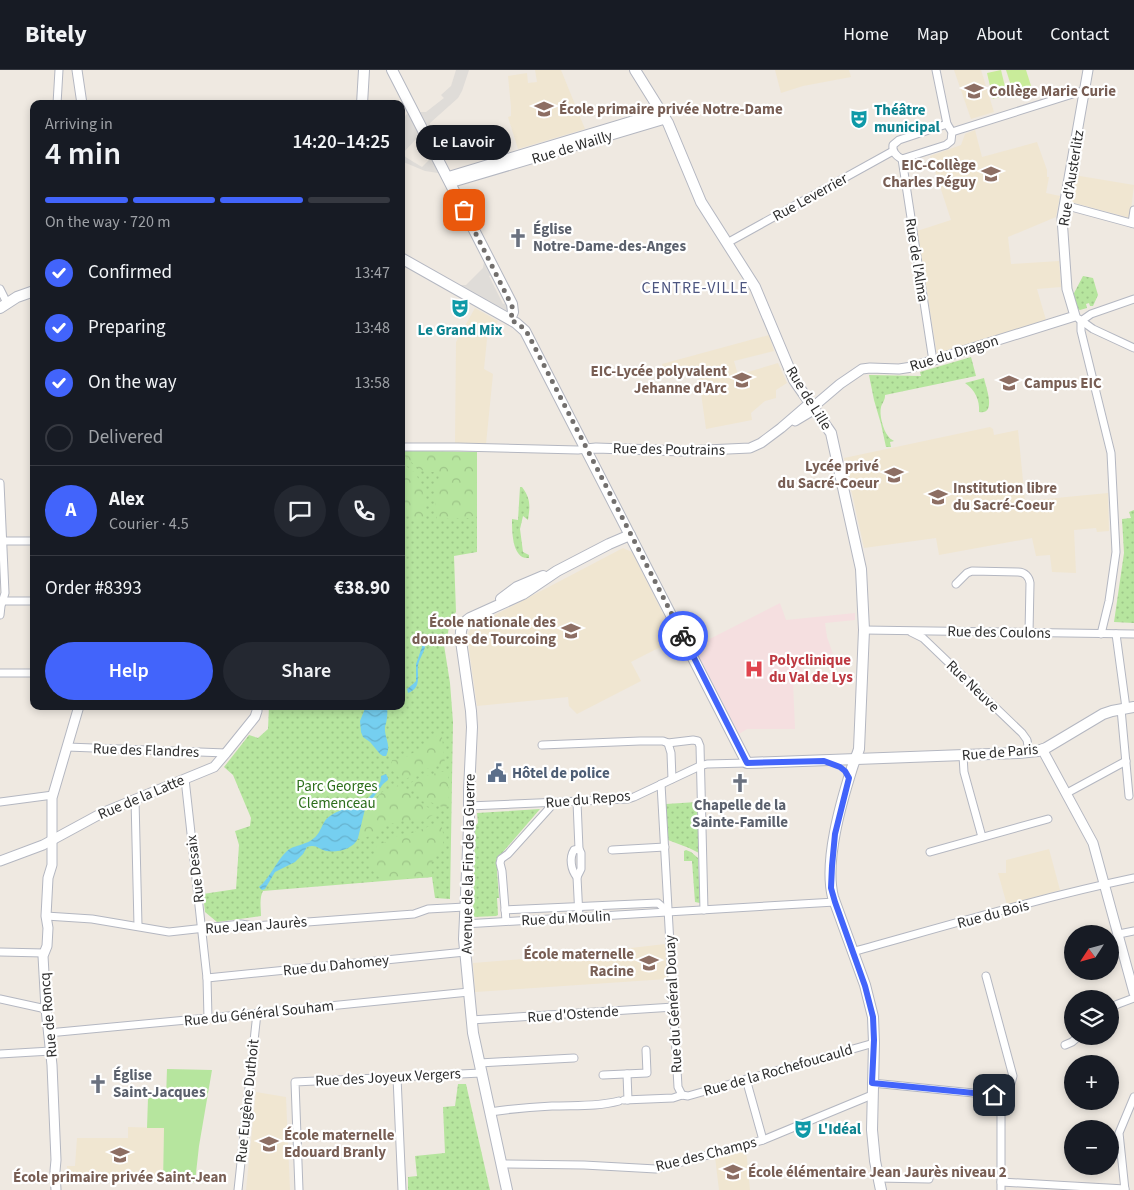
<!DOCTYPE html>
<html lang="en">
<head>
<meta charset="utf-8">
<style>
  :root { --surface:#171b24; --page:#242831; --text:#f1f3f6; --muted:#9ea1a6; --line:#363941; --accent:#4264fb }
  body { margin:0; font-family:"Source Sans 3",sans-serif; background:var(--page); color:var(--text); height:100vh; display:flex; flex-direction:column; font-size:19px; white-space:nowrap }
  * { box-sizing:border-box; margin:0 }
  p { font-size:16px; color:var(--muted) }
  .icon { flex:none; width:28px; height:28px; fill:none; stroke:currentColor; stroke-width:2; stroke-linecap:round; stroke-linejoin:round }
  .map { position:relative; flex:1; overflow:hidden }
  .drawer { position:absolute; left:30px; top:30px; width:375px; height:610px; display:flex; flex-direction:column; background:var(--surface); border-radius:10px; box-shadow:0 2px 8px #0003 }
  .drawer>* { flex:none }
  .needle { width:32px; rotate:234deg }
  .controls { position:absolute; left:1064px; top:855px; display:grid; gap:10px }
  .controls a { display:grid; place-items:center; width:55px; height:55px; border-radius:50%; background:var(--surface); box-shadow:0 2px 8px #0003; font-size:25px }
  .pin { position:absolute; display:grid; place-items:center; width:42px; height:42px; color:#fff; margin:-21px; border-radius:10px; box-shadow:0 2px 8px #0006 }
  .courier { position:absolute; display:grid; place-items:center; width:50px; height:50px; margin:-25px; border:4px solid #4264fb; border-radius:50%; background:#fff; color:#222; box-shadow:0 1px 6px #0007 }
  .bubble { position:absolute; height:35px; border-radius:18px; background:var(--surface); box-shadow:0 2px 8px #0003; font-size:16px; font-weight:600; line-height:35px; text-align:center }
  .headline em { font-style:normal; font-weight:600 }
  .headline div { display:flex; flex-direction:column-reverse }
  .headline { display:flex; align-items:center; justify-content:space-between; height:85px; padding:0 15px }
  h1 { font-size:32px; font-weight:600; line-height:38px }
  .bar { display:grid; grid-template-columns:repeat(4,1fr); gap:8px 5px; align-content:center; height:60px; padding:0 15px }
  .bar i { height:6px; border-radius:4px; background:var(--line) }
  .bar .active { background:var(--accent) }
  .bar p { grid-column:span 4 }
  .line { display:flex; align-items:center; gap:12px; padding:0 15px; border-top:1px solid var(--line) }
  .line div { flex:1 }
  .round { display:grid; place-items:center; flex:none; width:52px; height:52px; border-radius:26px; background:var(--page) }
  ol { padding:0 15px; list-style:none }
  li { display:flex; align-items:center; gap:15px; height:55px }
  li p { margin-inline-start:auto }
  li .icon { padding:5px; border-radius:50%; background:var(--accent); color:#fff; stroke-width:4 }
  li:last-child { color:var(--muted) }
  li i { width:28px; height:28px; border:2px solid var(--line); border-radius:50% }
  .action { display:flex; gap:10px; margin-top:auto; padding:10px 15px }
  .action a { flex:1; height:58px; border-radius:30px; background:var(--accent); color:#fff; font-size:20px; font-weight:600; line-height:58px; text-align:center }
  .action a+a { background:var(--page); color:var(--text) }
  header { display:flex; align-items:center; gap:30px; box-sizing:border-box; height:70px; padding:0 25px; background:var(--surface); border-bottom:1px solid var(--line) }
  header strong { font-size:24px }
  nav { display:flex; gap:28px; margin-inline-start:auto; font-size:18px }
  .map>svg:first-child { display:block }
  .education { fill:#f0e6d1 }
  .medical { fill:#f5dfe0 }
  .grass { fill:url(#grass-dots) }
  .forest { fill:url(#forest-crowns) }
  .garden { fill:#b6e59e }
  .pitch { fill:#c9ec9a }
  .plaza { fill:#dfdcd8; fill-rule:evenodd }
  .water { fill:url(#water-waves) }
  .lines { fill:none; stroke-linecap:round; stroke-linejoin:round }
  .minor-casing { stroke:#b4b7c1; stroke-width:9 }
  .tertiary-casing { stroke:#b4b7c1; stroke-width:11 }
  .secondary-casing { stroke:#b4b7c1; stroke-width:12 }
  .minor { stroke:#fff; stroke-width:7 }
  .tertiary { stroke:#fff; stroke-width:9 }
  .secondary { stroke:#fff; stroke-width:10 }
  .done { stroke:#726f6d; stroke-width:5; stroke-dasharray:0 9 }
  .route { stroke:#4264fb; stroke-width:6 }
  .labels { text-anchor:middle; stroke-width:4.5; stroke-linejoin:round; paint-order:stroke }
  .education-label { font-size:15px; font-weight:bold; fill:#785e54; stroke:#fff; text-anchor:start }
  .culture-label { font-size:15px; font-weight:bold; fill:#0d838f; stroke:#fff; text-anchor:start }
  .street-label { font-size:15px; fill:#2e2e2e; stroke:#fff }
  .worship-label { font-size:15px; font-weight:bold; fill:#5b616d; stroke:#fff; text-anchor:start }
  .health-label { font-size:15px; font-weight:bold; fill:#be3a42; stroke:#fff; text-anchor:start }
  .service-label { font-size:15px; font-weight:bold; fill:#4e5e75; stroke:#fff; text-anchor:start }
  .park-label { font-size:15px; fill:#2c6e1b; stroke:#fff }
  .neighbourhood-label { font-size:16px; letter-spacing:1px; fill:#4d5680; stroke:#fff }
</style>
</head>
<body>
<header>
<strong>Bitely</strong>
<nav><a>Home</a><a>Map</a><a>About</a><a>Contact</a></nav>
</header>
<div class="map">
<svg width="1134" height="1120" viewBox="0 0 1134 1120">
  <defs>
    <pattern id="grass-dots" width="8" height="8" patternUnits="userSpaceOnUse" patternTransform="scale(1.25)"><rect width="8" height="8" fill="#b6e59e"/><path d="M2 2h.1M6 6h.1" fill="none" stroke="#9dc588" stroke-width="1.8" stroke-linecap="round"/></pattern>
    <pattern id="forest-crowns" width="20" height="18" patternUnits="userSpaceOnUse" patternTransform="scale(1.25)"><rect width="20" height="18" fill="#b6e59e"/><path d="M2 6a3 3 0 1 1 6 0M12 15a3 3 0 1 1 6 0" fill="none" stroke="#9dc588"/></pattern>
    <pattern id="water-waves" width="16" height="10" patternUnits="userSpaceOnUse" patternTransform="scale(1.25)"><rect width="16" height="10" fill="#75cff0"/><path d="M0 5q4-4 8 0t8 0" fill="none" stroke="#66b2ce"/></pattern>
  </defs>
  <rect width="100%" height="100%" fill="#efe9e1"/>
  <g class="education">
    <polygon points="535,0 561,0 585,59 518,79 508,47 511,46 511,37 508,6 527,3 528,13 537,12"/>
    <polygon points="775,0 849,0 851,7 803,16 781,23"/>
    <polygon points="954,0 981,0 994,42 971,49"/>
    <polygon points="975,60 982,87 1037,72 1047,100 1047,107 1049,107 1046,123 1060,126 1056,147 1008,167 1011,194 1059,191 1061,217 1037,219 1046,250 937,284 917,161 951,150 930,86 961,75 965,64"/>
    <polygon points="1074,105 1134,115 1130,148 1071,132 1070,130"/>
    <polygon points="475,238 498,251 487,269 484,299 493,304 486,374 455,373 456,272"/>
    <polygon points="769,265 774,281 734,291 738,305 778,293 787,313 776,320 776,328 765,331 751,343 752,350 706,359 700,316 696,299 665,307 662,294"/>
    <polygon points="990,357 993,359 994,365 1018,360 1025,431 1108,423 1109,461 1097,462 1096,458 1074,460 1076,503 1052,502 1050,485 1036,486 1032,468 939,485 936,468 864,478 844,388"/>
    <polygon points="623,478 632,482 676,569 631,592 641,611 577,644 569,636 568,627 477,636 467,566 472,557"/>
    <polygon points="1049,779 1060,820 1007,835 998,803 1006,803 1006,790"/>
    <polygon points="665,874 667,909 475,922 473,893 571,885"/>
    <polygon points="256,1022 286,1027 290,1120 246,1120"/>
    <polygon points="128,1057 164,1058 163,1113 67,1110 67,1096 75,1096 77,1068 128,1068"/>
    <polygon points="746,1078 750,1120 719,1120 715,1087"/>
  </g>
  <polygon class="medical" points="780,533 786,550 855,543 855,550 825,553 827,567 833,584 822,585 822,592 800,592 804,606 793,612 795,659 747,659 739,664 694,577"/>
  <g class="grass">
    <polygon points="1083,206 1093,208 1098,225 1093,236 1090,236 1089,233 1086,234 1087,238 1080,240 1077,239 1073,225"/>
    <path d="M971,287L976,306L885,325C885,331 883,331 881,337C879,344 883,360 888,366C890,369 891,369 894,371L890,372L891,377H886L881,354L874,330L869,305L921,306L920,302Z"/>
    <path d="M984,308C986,318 997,345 979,342C980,330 975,320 965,313Z"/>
    <path d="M406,381L477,382V482L454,486L456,542C449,550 447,564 448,574L444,575L450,613L453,652L450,829L435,828L432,807L263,821C259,828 261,838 261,846L217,852L205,842L203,824L236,819L239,775L235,761L250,756L251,748L233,705L224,697L249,665L258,668L268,659L269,636H401V384Z"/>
    <path d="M520,417H522C531,429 530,436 528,450L523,446L520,459L523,482L529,485V488C512,490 512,461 512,449L518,450Z"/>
    <polygon points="1134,440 1134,553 1114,552 1124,483 1122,449 1131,448 1129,442"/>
    <polygon points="697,732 699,783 689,778 668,770 666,734"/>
    <polygon points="540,739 503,782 497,788 496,792 499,799 497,801 499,828 497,828 498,845 496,846 473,847 475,756 478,753 477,743"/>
    <polygon points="686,780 691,782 698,788 700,833 695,832 692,791 684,791 684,781"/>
    <polygon points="458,1014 466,1014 490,1120 408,1120 408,1107 417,1106 415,1086 445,1083 443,1037 455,1036"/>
  </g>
  <g class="forest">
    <path d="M406,381L477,382V444L469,448L437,449L434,416C438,412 440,409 438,403C433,401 430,403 425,401C417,399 408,389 402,383Z"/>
    <polygon points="401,392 415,403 424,418 426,450 418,451 405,437 401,437"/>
    <polygon points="438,665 442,667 445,694 423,700 404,710 401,710 391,699 392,690 403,689 426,675"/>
    <path d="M440,702H448L449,734L445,738C428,732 420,727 407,715L419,708Z"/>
    <polygon points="399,715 427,737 439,742 423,750 402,751 386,755 376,764 363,768 357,771 365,739 382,722"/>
    <polygon points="441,753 443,763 443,775 431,793 432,807 382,810 369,797 377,775 389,771 401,764 412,763 430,756"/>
  </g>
  <polygon class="garden" points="167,999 212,1000 199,1076 195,1112 163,1112 164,1058 147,1058 148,1028 166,1028"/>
  <g class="pitch">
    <polygon points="1001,0 1007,25 993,29 987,3"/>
    <polygon points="1006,0 1026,0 1033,22 1015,28"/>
  </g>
  <g class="plaza">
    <polygon points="456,0 469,0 462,21 458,28 430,53 429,58 425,59 419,42 426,42 444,28 441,25 451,16"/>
    <path d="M409,42L442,102L438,103L425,101L401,91V50ZM418,67L425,74L429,82L428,85L431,88L422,97L407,88L402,84Z"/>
    <polygon points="487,191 493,204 489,206 503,234 508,232 509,242 459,218 460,215 466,215 483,198 484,192"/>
  </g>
  <g class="water">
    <path d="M425,568C428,578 420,586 418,595C417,606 422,618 408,623L407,619L413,614L416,611V594L422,577L421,569Z"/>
    <path d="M366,636H387C388,644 387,650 385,657C384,667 392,676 386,686H383L380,684L370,672L363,667L361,662L360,651Z"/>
    <path d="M386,704L388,708V710L383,714L365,739L358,768C354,779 337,783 326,781C318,779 317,774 307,777L303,784L295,792L275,802L265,819L262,820L259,817C271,807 276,791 287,781C295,774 308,776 317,765C322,759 323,750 330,746C344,736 361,738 373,723C378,717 381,714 381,706Z"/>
  </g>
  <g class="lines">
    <g class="minor-casing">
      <g id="minor">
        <polyline points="936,0 947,54"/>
        <polyline points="57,34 59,0"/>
        <path d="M947,54L952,62L951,71L946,75L902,89C896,86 892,82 893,75L899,70Z"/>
        <polyline points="952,62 1079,22 1085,22"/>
        <polyline points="902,89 933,291"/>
        <polyline points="1064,135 1134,154"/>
        <polyline points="1132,153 1134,140"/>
        <polyline points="727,173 893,81"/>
        <polyline points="0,219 7,233"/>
        <polyline points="1079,249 1093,259 1134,278"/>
        <polyline points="1081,251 1081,261 1111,383 1116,482 1109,531 1101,564"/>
        <polyline points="1081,251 1091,244 1134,229"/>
        <polyline points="401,377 458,377 578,380 586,379"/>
        <polyline points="0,413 5,523 1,536 0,545"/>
        <polyline points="3,471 34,471"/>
        <path d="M956,514L967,503L972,501L1018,502C1025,502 1029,507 1030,513L1029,563"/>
        <polyline points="0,531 34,531"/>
        <polyline points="864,560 1134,564"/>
        <polyline points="911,562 923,568 1022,663 1027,670 1029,682"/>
        <polyline points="1116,564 1126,638"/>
        <polyline points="0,603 34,603"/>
        <polyline points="1121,639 1129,726"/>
        <polyline points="668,673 671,683 672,709"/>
        <polyline points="542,675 640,671 663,671 668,673 693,670 698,671 700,676 704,840"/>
        <polyline points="67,677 226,683"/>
        <polyline points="963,686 964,702 982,767"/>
        <polyline points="185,709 207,908 208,948"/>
        <polyline points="661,714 678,1017 682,1025"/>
        <polyline points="1067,723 1126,691"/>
        <polyline points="135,729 138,856"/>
        <polyline points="0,732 53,725"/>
        <polyline points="577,732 579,779 581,783 581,799 577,807 579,847"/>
        <polyline points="469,736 628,729 634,727 700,696 707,694 747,693"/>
        <polyline points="612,780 665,777"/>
        <polyline points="930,782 1048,749"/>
        <path d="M577,807C571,800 569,788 574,780L579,779"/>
        <polyline points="505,840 658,833 668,842"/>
        <polyline points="46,846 92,849 169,862 241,854 254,856 414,844 428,839 465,837"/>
        <polyline points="506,851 502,801 500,793 501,789 508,784 554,733"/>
        <polyline points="464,854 835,832"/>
        <polyline points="1119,864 1134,861"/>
        <polyline points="0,882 44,883"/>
        <path d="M852,882C946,856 1039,828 1134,808"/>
        <polyline points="986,906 1013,1006 1010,1017 999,1028"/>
        <polyline points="207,908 465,882"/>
        <polyline points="0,929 46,939"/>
        <polyline points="1110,938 1118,934 1134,928"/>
        <polyline points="471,950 674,937"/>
        <polyline points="48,963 208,948 469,922"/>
        <polyline points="1065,975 1072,972 1079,966"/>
        <polyline points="0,984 51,981"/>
        <polyline points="479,993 574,988"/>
        <polyline points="627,1004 628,1030"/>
        <polyline points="603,1005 647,1003 646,980"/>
        <polyline points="397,1007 402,1120"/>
        <polyline points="746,1009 763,1070"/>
        <polyline points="872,1013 994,1025 999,1028"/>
        <polyline points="999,1028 1001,1032 1001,1120"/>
        <polyline points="624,1030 673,1028 682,1025 688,1026 874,973"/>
        <path d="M490,1042C510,1039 531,1037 552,1036C574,1035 597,1037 619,1031"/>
        <polyline points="501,1094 584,1095 656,1099 763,1070 872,1025"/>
        <polyline points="878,1108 929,1109"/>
        <polyline points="1001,1112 1125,1119"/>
        <polyline points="238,1120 257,943"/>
        <polyline points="299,1120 295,1012 481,1003"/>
        <polyline points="1125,1120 1119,1063 1134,1027"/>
      </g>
    </g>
    <g class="tertiary-casing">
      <g id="tertiary">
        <polyline points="77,0 82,34"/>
        <polyline points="447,107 662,42"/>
        <polyline points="450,113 665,49"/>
        <polyline points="813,337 840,314 862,299 870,298 899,299 912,297 1075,246 1067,219 1062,148 1088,0"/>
        <polyline points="795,351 815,339"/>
        <polyline points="586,379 596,378 684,381 750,378 761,373 781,358 810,333"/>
        <polyline points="1042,679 1093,773 1134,923"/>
        <polyline points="0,791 43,775 102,743 214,697 226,683 255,647 257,641 257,636"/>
        <polyline points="56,1120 55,1101 56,1090 52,995 46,939 43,886 47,876 48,858 46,846 48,808 52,795 52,728 79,636"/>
      </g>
    </g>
    <g class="secondary-casing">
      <g id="secondary">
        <polyline points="392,0 512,234 513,242 510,249"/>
        <path d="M635,0L668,53L701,132L755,217L794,310L831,363L861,499L864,560L859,679C857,686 854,691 852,698C841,733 824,791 833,827L865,915L873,947L874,973L872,1060L875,1091L881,1120"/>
        <polyline points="362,34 364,0"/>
        <polyline points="401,188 516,253 525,261 747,693 1019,683 1038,681 1046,678 1103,644 1112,641 1134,637"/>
        <polyline points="0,238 17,227 34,221"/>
        <polyline points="501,529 517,517 543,506"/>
        <path d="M507,1120L473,963L464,869L469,757V721L472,657L471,641L461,571C460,561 461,554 470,548L523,524L557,501L609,474L630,465"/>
      </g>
    </g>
    <use href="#minor" class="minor"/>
    <use href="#tertiary" class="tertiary"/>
    <use href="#secondary" class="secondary"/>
  </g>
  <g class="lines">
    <polyline class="done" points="464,140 512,236 513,242 510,249 521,256 528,264 683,566"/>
    <polyline class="route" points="683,566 747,693 824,691 840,697 845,701 849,708 835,764 832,796 831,818 835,832 865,916 873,947 874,970 872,1013 994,1025"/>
  </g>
  <defs>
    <g id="school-bare" transform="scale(1.5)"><path d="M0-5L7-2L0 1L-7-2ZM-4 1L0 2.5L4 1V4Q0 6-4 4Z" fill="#8d6e63" stroke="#fff" stroke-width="2.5" paint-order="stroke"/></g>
    <g id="theatre-bare" transform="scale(1.5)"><path d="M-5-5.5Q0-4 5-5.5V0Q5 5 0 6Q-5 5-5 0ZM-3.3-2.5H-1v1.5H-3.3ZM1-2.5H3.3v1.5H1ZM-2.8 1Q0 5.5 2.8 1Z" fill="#0f9aa8" stroke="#fff" stroke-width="2.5" paint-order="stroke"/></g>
    <g id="church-bare" transform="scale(1.5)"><path d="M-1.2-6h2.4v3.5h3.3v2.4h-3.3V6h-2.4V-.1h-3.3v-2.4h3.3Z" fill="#6b7280" stroke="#fff" stroke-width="2.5" paint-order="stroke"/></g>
    <g id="university-bare" transform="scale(1.5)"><path d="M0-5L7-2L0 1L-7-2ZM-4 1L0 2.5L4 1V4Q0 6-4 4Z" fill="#8d6e63" stroke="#fff" stroke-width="2.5" paint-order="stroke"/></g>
    <g id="hospital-bare" transform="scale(1.5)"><path d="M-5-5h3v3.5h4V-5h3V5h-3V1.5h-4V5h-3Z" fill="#e0444e" stroke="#fff" stroke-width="2.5" paint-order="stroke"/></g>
    <g id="civic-bare" transform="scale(1.5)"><path d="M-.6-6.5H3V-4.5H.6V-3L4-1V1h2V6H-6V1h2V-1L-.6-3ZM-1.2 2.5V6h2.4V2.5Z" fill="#5c6f8a" stroke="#fff" stroke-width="2.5" paint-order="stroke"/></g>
  </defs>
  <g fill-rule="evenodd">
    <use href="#school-bare" x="974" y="21"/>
    <use href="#school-bare" x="544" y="39"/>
    <use href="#theatre-bare" x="859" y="49"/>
    <use href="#school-bare" x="991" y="104"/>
    <use href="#church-bare" x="518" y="168"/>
    <use href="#theatre-bare" x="460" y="238"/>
    <use href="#school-bare" x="742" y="310"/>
    <use href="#university-bare" x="1009" y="313"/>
    <use href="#school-bare" x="894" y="405"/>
    <use href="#school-bare" x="938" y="427"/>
    <use href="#university-bare" x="571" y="561"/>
    <use href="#hospital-bare" x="754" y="599"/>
    <use href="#civic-bare" x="497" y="703"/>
    <use href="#church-bare" x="740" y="713"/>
    <use href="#school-bare" x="649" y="893"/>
    <use href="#church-bare" x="98" y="1014"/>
    <use href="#theatre-bare" x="803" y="1059"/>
    <use href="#school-bare" x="269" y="1074"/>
    <use href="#school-bare" x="120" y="1085"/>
    <use href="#school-bare" x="733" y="1102"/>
  </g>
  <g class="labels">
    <g class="education-label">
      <text x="989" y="26">Collège Marie Curie</text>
      <text x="559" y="44">École primaire privée Notre-Dame</text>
      <text x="976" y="100" text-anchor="end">EIC-Collège<tspan x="976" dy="17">Charles Péguy</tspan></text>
      <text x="727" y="306" text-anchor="end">EIC-Lycée polyvalent<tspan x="727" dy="17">Jehanne d'Arc</tspan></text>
      <text x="1024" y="318">Campus EIC</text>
      <text x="879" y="401" text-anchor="end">Lycée privé<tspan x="879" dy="17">du Sacré-Coeur</tspan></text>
      <text x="953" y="423">Institution libre<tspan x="953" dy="17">du Sacré-Coeur</tspan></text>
      <text x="556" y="557" text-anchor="end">École nationale des<tspan x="556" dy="17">douanes de Tourcoing</tspan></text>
      <text x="634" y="889" text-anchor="end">École maternelle<tspan x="634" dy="17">Racine</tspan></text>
      <text x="284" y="1070">École maternelle<tspan x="284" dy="17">Edouard Branly</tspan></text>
      <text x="748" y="1107">École élémentaire Jean Jaurès niveau 2</text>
      <text x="120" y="1112" text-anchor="middle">École primaire privée Saint-Jean</text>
    </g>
    <g class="culture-label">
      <text x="874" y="45">Théâtre<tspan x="874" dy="17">municipal</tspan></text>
      <text x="460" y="265" text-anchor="middle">Le Grand Mix</text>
      <text x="818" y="1064">L'Idéal</text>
    </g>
    <g class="street-label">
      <text transform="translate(572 77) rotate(-17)" y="5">Rue de Wailly</text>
      <text transform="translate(1071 108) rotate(-81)" y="5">Rue d'Austerlitz</text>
      <text transform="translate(810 127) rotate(-29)" y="5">Rue Leverrier</text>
      <text transform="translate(917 190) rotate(81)" y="5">Rue de l'Alma</text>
      <text transform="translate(954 283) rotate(-17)" y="5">Rue du Dragon</text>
      <text transform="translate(809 328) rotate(58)" y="5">Rue de Lille</text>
      <text transform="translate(669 379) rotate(1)" y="5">Rue des Poutrains</text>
      <text transform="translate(999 562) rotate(1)" y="5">Rue des Coulons</text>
      <text transform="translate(973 616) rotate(44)" y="5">Rue Neuve</text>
      <text transform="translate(146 680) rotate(2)" y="5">Rue des Flandres</text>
      <text transform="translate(1000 682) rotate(-5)" y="5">Rue de Paris</text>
      <text transform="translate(141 727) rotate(-23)" y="5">Rue de la Latte</text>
      <text transform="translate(588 729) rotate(-5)" y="5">Rue du Repos</text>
      <text transform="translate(468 794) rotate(-89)" y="5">Avenue de la Fin de la Guerre</text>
      <text transform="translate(195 799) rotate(-97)" y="5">Rue Desaix</text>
      <text transform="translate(993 844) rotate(-15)" y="5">Rue du Bois</text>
      <text transform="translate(566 848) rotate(-3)" y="5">Rue du Moulin</text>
      <text transform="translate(256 855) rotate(-4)" y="5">Rue Jean Jaurès</text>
      <text transform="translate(336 895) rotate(-6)" y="5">Rue du Dahomey</text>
      <text transform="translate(673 934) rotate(-93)" y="5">Rue du Général Douay</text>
      <text transform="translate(259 943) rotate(-6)" y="5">Rue du Général Souham</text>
      <text transform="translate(573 944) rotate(-4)" y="5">Rue d'Ostende</text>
      <text transform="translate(48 945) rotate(-95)" y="5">Rue de Roncq</text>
      <text transform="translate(778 1000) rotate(-16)" y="5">Rue de la Rochefoucauld</text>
      <text transform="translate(388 1007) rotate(-3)" y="5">Rue des Joyeux Vergers</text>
      <text transform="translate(247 1031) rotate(-84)" y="5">Rue Eugène Duthoit</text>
      <text transform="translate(706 1084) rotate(-14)" y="5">Rue des Champs</text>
    </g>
    <g class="worship-label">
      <text x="533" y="164">Église<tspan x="533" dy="17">Notre-Dame-des-Anges</tspan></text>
      <text x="740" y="740" text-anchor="middle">Chapelle de la<tspan x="740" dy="17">Sainte-Famille</tspan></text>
      <text x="113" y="1010">Église<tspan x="113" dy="17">Saint-Jacques</tspan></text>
    </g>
    <g class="health-label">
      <text x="769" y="595">Polyclinique<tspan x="769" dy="17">du Val de Lys</tspan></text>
    </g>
    <g class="service-label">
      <text x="512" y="708">Hôtel de police</text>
    </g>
    <g class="park-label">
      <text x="337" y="721">Parc Georges<tspan x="337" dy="17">Clemenceau</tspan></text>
    </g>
    <g class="neighbourhood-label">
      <text x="695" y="223">CENTRE-VILLE</text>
    </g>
  </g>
</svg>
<div class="controls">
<a><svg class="needle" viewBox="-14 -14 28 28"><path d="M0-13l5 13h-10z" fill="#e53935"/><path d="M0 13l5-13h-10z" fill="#9ea1a6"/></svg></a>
<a><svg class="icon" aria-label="layers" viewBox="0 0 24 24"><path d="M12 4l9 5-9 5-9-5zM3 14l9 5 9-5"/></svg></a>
<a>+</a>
<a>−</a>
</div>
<div class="pin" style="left:464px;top:140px;background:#ea580c"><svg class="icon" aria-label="bag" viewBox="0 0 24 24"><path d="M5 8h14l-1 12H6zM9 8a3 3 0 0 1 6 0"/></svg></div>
<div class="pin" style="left:994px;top:1025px;background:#1f2937"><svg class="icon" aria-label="home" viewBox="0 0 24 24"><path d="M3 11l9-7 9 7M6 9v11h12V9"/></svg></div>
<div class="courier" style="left:683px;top:566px"><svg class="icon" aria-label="bike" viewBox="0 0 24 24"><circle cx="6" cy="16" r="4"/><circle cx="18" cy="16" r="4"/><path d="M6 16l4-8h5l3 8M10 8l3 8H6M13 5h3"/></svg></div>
<div class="bubble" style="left:416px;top:55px;width:95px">Le Lavoir</div>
<section class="drawer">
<div class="headline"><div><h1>4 min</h1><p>Arriving in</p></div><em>14:20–14:25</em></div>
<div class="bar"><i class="active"></i><i class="active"></i><i class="active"></i><i></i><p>On the way · 720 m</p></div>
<ol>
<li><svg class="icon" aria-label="check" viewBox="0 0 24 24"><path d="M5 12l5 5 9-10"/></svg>Confirmed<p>13:47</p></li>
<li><svg class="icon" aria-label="check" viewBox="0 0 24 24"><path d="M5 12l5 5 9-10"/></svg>Preparing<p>13:48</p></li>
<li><svg class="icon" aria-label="check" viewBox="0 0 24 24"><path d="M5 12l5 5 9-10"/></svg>On the way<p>13:58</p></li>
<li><i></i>Delivered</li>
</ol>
<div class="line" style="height:90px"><b class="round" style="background:var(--accent);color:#fff">A</b><div><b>Alex</b><p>Courier · 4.5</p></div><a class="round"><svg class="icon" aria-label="chat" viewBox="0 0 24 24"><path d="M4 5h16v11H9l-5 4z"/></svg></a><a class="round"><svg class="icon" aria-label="phone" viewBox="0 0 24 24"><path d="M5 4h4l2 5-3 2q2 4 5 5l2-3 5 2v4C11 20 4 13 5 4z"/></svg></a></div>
<div class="line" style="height:65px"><div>Order #8393</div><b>€38.90</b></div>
<div class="action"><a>Help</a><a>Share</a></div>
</section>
</div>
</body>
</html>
